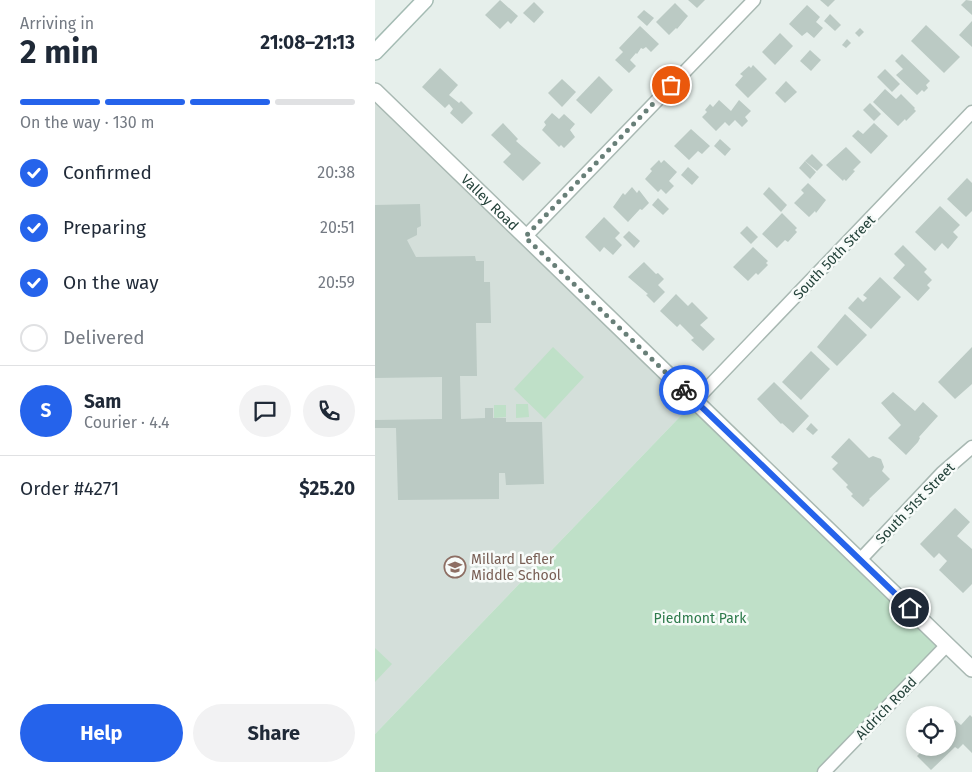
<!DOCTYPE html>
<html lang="en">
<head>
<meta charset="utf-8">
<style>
  :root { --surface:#fff; --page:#f2f2f3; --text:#1f2937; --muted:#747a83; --line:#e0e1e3; --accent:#2563eb }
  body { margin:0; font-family:"Fira Sans",sans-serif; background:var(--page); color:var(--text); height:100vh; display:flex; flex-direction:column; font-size:19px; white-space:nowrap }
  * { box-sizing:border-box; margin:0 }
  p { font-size:16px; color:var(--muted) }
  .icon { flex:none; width:28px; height:28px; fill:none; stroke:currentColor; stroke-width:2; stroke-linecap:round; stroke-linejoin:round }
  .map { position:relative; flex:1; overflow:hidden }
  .drawer { display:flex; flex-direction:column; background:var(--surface); width:375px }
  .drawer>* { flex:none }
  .buttons { position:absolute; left:531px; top:706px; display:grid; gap:10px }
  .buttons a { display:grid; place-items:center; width:50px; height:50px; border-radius:50%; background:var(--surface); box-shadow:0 2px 8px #0003; font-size:25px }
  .pin { position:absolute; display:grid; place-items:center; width:42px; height:42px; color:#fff; margin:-21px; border:2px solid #fff; border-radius:50%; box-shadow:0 1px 5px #0007 }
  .courier { position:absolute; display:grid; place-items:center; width:50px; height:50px; margin:-25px; border:4px solid #2563eb; border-radius:50%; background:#fff; color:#222; box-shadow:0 1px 6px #0007 }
  .head em { font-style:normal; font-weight:700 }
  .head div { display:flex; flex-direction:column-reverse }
  .head { display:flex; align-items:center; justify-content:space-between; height:85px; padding:0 20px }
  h1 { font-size:32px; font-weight:700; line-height:38px }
  .bar { display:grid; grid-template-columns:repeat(4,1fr); gap:8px 5px; align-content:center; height:60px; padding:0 20px }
  .bar i { height:6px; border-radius:4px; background:var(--line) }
  .bar .current { background:var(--accent) }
  .bar p { grid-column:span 4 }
  .line { display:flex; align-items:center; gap:12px; padding:0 20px; border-top:1px solid var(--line) }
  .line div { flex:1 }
  .round { display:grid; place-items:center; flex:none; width:52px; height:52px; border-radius:26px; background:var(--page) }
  ol { padding:0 20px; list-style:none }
  li { display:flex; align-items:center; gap:15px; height:55px }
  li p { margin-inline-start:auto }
  li .icon { padding:5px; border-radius:50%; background:var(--accent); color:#fff; stroke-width:4 }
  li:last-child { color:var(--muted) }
  li i { width:28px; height:28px; border:2px solid var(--line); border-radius:50% }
  .cta { display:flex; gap:10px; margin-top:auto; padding:10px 20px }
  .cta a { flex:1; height:58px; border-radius:30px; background:var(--accent); color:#fff; font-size:20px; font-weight:700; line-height:58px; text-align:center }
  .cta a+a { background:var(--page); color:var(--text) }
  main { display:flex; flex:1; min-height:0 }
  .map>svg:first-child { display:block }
  .built { fill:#d4dfda }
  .green { fill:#bfe0c8 }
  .building { fill:#bbcac4 }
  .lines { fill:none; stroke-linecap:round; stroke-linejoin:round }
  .minor-casing { stroke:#a8b8b2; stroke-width:15 }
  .tertiary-casing { stroke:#a8b8b2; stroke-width:18 }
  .secondary-casing { stroke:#a4bbb3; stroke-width:18 }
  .minor { stroke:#fff; stroke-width:12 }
  .tertiary { stroke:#fff; stroke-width:15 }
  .secondary { stroke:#fff; stroke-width:15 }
  .done { stroke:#687f78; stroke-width:5; stroke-dasharray:0 9 }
  .route { stroke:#2563eb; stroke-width:6 }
  .labels { text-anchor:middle; stroke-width:5; stroke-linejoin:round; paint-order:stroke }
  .street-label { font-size:14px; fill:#24423a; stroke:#f7fbf9 }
  .education-label { font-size:14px; fill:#785e54; stroke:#f7fbf9; text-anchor:start }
  .park-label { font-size:14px; fill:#2d7a4b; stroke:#f7fbf9 }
</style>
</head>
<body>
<main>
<section class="drawer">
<div class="head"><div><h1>2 min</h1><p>Arriving in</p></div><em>21:08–21:13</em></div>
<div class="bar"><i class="current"></i><i class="current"></i><i class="current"></i><i></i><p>On the way · 130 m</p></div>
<ol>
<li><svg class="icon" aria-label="check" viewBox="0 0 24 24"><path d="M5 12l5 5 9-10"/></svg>Confirmed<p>20:38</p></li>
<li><svg class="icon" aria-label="check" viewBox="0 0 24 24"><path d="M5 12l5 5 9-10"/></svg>Preparing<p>20:51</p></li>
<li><svg class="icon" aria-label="check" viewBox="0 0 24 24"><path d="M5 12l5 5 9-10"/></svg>On the way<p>20:59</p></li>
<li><i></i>Delivered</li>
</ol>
<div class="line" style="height:90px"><b class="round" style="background:var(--accent);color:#fff">S</b><div><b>Sam</b><p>Courier · 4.4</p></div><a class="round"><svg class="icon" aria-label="chat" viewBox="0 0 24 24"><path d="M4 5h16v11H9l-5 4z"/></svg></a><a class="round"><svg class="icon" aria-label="phone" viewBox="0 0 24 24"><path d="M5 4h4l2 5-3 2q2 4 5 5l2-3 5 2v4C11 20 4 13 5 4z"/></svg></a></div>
<div class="line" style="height:65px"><div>Order #4271</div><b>$25.20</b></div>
<div class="cta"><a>Help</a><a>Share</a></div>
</section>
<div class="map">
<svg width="597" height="772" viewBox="0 0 597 772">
  <rect width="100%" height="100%" fill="#e6efeb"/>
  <polygon class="built" points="0,91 320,401 0,734"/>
  <g class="green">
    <polygon points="178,347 209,377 170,419 139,389"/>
    <polygon points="320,401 572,645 449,772 0,772 0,734"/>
    <polygon points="141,404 153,404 154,417 141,418"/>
    <polygon points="119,405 131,405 131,417 119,418"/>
    <polygon points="0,648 17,664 0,682"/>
  </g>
  <g class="building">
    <polygon points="125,0 143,16 136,24 133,21 125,29 110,15"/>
    <polygon points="313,0 330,0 322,8"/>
    <polygon points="445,0 460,0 453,7"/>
    <polygon points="591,0 597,1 597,15 586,5"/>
    <polygon points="159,2 169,12 159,23 148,13"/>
    <polygon points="300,3 313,16 302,29 301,28 294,35 281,22"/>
    <polygon points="432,5 445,17 441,22 448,28 439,38 432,32 427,36 414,24"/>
    <polygon points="269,10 279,18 272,26 262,17"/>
    <polygon points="455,14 466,25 460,31 449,21"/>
    <polygon points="597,21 597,47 584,35"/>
    <polygon points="551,25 585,57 569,73 536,41"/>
    <polygon points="265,26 284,44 276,52 271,47 268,49 266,48 262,54 261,53 255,60 261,66 254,73 240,60 248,52 244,48"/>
    <polygon points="485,28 489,32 484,37 480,33"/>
    <polygon points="405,33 418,46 400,65 387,52"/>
    <polygon points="472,39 476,43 471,48 467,45"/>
    <polygon points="435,50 446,60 436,71 425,61"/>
    <polygon points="527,54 555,81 551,85 553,88 549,92 547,90 542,95 521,75 528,69 520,61"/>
    <polygon points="378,65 392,79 373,98 360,85 368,76 365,74 374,66 376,68"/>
    <polygon points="65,68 83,85 74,95 84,103 86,101 98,113 87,124 75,113 78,109 74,104 70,108 47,87"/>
    <polygon points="510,69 525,84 517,92 502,77"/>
    <polygon points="224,76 238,90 216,114 201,100"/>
    <polygon points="187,79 201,92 187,107 173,93"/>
    <polygon points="411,81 422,92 410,103 400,93"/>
    <polygon points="510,89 521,99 526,94 540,108 539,109 541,111 531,121 530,119 523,126 498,102"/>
    <polygon points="344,100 356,111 364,100 376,111 370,117 373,121 367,127 360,120 354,126 350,122 341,131 327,117 332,112 330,110 335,104 338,107"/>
    <polygon points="495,103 506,114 499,121 488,110"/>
    <polygon points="177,113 184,119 189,114 200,124 195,130 200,137 189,148 186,145 184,147 167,130 171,125 169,122"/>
    <polygon points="128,123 143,139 141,141 166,163 148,181 128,162 136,154 116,135"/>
    <polygon points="499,123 513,136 496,154 477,136 483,130 488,134"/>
    <polygon points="316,129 335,146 327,154 323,151 314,160 299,146"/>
    <polygon points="345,139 356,149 350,156 339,146"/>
    <polygon points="471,147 486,162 478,170 480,171 471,181 469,179 468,181 451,165"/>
    <polygon points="437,154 448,165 442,171 430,161"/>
    <polygon points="284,160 286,163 289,160 302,172 294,181 299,186 291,194 286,189 283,192 270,179 277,171 275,169"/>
    <polygon points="430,161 441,172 435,179 424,168"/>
    <polygon points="313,167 324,177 317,185 306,175"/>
    <polygon points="592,178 597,183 597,211 591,217 572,199"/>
    <polygon points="433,183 451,200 441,213 440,211 434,217 419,203 429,193 426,190"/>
    <polygon points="257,187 262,193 264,190 274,203 267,210 265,209 253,222 238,207 248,193 250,195"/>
    <polygon points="394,187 412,205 406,212 388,194"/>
    <polygon points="283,198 294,209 288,215 277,205"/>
    <polygon points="45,204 46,226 42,228 42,235 32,240 41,257 100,256 101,261 109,261 109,282 115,282 116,323 101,323 102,376 85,376 86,419 110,418 110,408 118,408 118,418 131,418 131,422 167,422 169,484 131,485 130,473 124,473 124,499 23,500 21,428 0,428 0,420 67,419 67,377 0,378 0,205"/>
    <polygon points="565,206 585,225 578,232 583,237 573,249 567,243 560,251 540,232"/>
    <polygon points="407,213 422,228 420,230 422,232 413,242 410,240 402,248 387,234"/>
    <polygon points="229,217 245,233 240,238 247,245 238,255 229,247 225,252 210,237"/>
    <polygon points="372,226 383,237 376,244 365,233"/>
    <polygon points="254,231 265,241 259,248 248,237"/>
    <polygon points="528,245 552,269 549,272 557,280 552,285 555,288 543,301 518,278 530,265 519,254"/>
    <polygon points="378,247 393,261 391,263 393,265 383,275 381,273 373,281 358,267"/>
    <polygon points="269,262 281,274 283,273 289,279 283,285 290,292 279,303 271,295 273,294 253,277"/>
    <polygon points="505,277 526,297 496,329 473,308 483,297 488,302 492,298 488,295"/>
    <polygon points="301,294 313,306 317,302 333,318 325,325 340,339 328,351 316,340 319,338 305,324 302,327 285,311"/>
    <polygon points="470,314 492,335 462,366 442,347"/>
    <polygon points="597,347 597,384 580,399 563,382"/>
    <polygon points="436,351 455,369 426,400 407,382"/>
    <polygon points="399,382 434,416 418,433 407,423 406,424 382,399"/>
    <polygon points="518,392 540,411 548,402 563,416 544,437 545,438 543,442 531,455 513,438 526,425 506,403"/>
    <polygon points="436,423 443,430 438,435 431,429"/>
    <polygon points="474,438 494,458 498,456 506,459 509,467 507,471 515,479 494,499 495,500 488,507 476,496 478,494 471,487 473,485 457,469 463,463 456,457"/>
    <polygon points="580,508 595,522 582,536 597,549 597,584 588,593 564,570 572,561 564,553 559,558 545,544"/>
    <polygon points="595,715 597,717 597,753 588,744 583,749 580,747 556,770 542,756 550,748 572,748 572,726 574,727 580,720 586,725"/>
  </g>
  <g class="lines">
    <g class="minor-casing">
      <g id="minor">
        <polyline points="150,237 379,0"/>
        <polyline points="320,401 597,112"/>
        <polyline points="485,560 567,473 597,447"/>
        <polyline points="449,772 572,645"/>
      </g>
    </g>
    <g class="tertiary-casing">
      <g id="tertiary">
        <path id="s1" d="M0,91L597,669"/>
      </g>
    </g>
    <g class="secondary-casing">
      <polyline id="secondary" points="0,52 50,0"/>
    </g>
    <use href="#minor" class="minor"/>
    <use href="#tertiary" class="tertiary"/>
    <use href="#secondary" class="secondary"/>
  </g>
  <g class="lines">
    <polyline class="done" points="296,85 150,237 309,390"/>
    <polyline class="route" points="309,390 535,608"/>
  </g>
  <defs>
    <g id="school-ring" transform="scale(1.125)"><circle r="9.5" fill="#f7fbf9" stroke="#8d6e63" stroke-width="1.5"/><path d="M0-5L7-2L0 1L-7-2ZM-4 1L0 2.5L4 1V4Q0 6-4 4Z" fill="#8d6e63"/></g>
  </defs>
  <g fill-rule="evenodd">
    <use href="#school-ring" x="80" y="567"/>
  </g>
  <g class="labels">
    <g class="street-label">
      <text dy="5" stroke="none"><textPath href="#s1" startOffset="160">Valley Road</textPath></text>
      <text transform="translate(459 257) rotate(-46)" y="5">South 50th Street</text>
      <text transform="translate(540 503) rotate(-46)" y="5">South 51st Street</text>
      <text transform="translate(511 708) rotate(-46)" y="5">Aldrich Road</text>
    </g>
    <g class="education-label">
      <text x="96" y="564">Millard Lefler<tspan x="96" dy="16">Middle School</tspan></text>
    </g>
    <g class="park-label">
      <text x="325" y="623">Piedmont Park</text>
    </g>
  </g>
</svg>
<div class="buttons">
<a><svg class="icon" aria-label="locate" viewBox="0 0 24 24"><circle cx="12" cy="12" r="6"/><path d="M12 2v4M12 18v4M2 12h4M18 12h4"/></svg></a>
</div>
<div class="pin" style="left:296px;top:85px;background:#ea580c"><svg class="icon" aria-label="bag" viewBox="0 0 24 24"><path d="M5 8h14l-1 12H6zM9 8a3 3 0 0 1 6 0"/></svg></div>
<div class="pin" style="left:535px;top:608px;background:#1f2937"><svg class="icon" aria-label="home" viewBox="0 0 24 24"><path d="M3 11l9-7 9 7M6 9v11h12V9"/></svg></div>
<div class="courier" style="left:309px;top:390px"><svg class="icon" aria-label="bike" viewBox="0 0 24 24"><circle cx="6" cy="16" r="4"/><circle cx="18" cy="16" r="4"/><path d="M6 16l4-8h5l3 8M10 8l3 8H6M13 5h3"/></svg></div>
</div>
</main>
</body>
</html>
